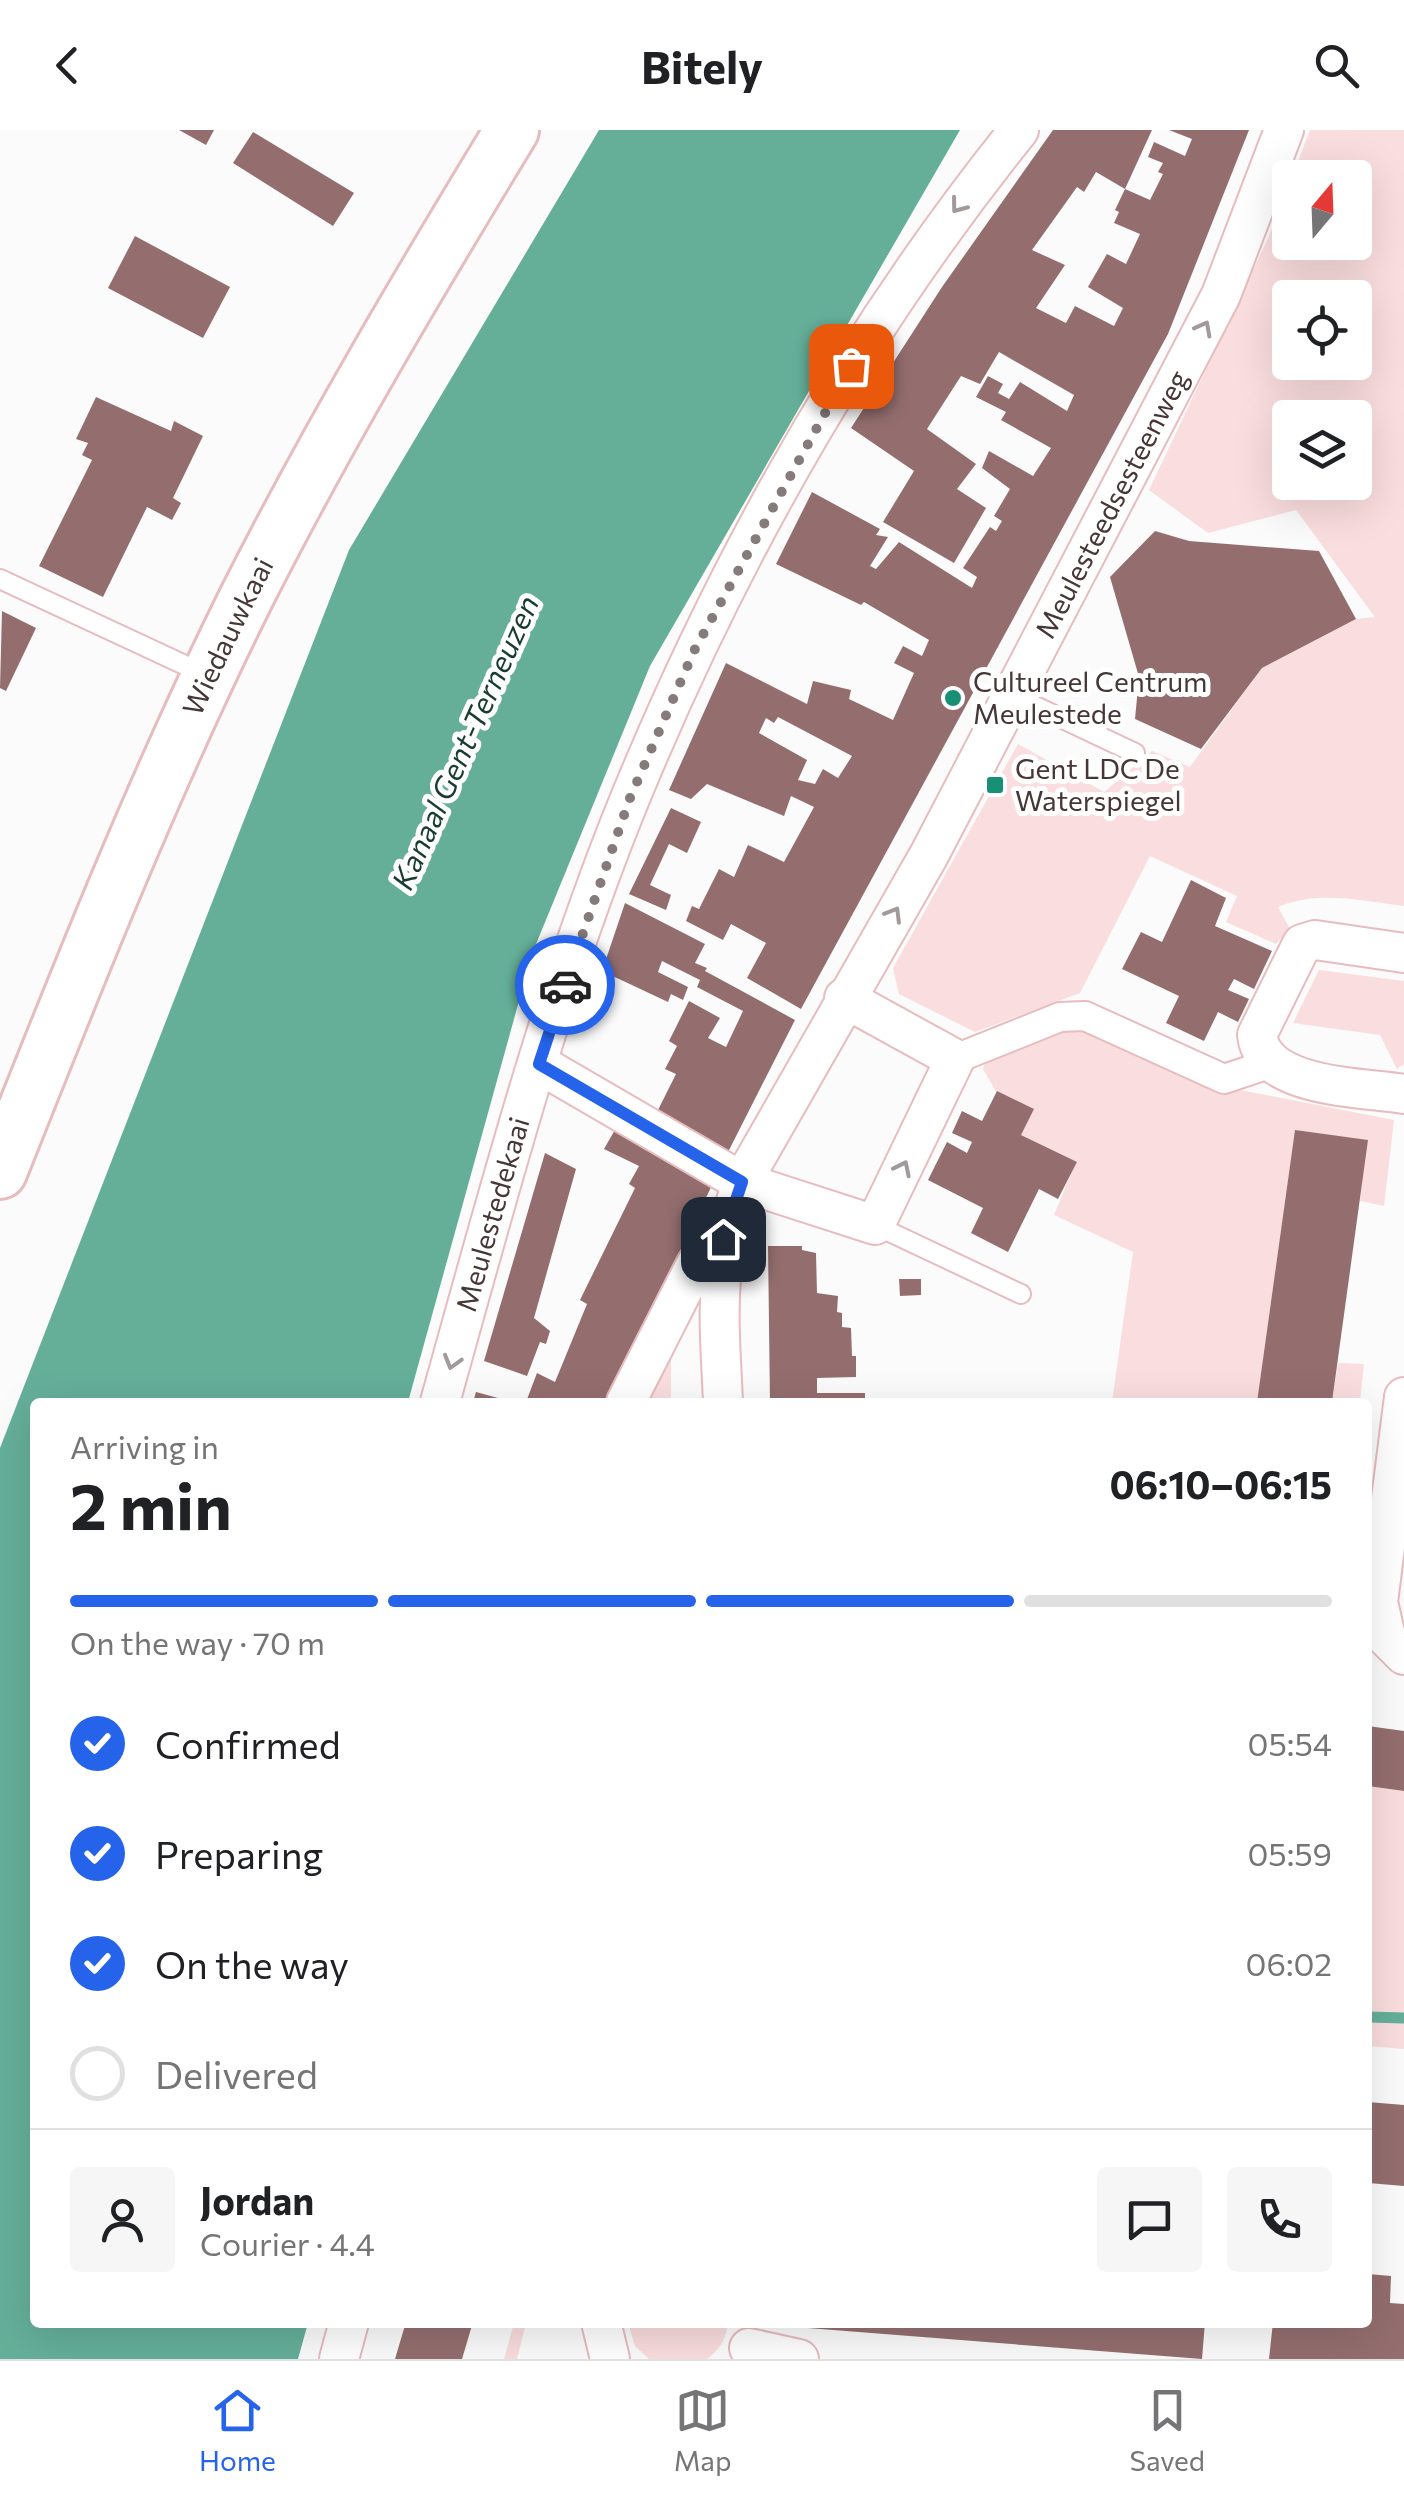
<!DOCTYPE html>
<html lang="en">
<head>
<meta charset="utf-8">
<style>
  :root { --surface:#fff; --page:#f6f6f6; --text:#202124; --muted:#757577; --line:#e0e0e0; --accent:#2563eb }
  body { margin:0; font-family:Commissioner,sans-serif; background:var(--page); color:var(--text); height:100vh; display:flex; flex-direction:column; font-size:38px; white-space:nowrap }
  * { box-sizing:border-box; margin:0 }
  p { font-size:32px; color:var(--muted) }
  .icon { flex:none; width:55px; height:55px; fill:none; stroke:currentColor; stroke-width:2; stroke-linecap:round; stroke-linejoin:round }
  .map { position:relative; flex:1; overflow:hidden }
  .details { position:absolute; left:30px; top:1268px; width:1342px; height:930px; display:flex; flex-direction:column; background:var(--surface); border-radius:10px; box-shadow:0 10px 40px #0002 }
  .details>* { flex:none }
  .needle { width:65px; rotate:19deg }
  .controls { position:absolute; left:1272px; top:30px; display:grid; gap:20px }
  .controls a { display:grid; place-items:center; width:100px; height:100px; border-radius:10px; background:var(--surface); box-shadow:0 10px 40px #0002; font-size:50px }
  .pin { position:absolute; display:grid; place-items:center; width:85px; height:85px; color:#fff; margin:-42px; border-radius:20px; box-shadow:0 5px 15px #0006 }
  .courier { position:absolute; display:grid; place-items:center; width:100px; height:100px; margin:-50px; border:8px solid #2563eb; border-radius:50%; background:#fff; color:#222; box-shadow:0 2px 12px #0007 }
  .head em { font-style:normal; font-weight:700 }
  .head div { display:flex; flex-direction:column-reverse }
  .head { display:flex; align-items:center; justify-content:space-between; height:170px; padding:0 40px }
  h1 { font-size:65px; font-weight:700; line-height:75px }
  .bar { display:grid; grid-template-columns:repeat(4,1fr); gap:15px 10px; align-content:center; height:120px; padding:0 40px }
  .bar i { height:12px; border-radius:8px; background:var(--line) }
  .bar .on { background:var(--accent) }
  .bar p { grid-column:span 4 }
  .line { display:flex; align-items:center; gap:25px; padding:0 40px; border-top:2px solid var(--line) }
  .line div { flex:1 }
  .round { display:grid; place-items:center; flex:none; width:105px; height:105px; border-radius:10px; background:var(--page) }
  ol { padding:0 40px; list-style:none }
  li { display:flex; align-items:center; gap:30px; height:110px }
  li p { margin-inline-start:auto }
  li .icon { padding:10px; border-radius:50%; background:var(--accent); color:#fff; stroke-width:4 }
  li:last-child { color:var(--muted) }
  li i { width:55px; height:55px; border:5px solid var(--line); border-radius:50% }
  header { display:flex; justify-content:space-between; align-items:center; height:130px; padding:0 40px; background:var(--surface); font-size:45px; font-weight:700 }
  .tabs { display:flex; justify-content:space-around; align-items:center; height:140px; border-top:2px solid var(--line); background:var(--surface); font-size:28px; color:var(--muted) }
  .tabs a { display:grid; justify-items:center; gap:5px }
  .tabs .on { color:var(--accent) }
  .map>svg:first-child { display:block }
  .green { fill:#faddde; fill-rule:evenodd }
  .water { fill:#65af99 }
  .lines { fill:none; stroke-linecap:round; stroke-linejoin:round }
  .stream { stroke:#65af99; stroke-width:11 }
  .building { fill:#946e6f; fill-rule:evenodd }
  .service-casing { stroke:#e7bcbe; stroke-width:22 }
  .pedestrian-casing { stroke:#e7bcbe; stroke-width:32 }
  .minor-casing { stroke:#e7bcbe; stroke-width:42 }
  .secondary-casing { stroke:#e7bcbe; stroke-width:58 }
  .service { stroke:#fff; stroke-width:18 }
  .pedestrian { stroke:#fff; stroke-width:28 }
  .minor { stroke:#fff; stroke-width:38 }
  .secondary { stroke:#fff; stroke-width:52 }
  .oneway { stroke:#a29a9a }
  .done { stroke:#857b7b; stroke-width:10; stroke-dasharray:0 18 }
  .route { stroke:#2563eb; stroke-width:12 }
  .poi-dot { fill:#179075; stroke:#fff; stroke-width:4 }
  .labels { text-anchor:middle; stroke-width:10; stroke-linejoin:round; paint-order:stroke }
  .street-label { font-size:28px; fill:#463636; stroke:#fff }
  .poi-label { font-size:28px; fill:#463636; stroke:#fff; text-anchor:start }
  .water-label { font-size:30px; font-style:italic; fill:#193c32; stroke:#fff }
</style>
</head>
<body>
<header><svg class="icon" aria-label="back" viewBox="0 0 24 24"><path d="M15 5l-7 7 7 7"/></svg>Bitely<svg class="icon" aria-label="search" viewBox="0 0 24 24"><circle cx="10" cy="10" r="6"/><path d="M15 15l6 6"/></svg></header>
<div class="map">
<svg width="1404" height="2229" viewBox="0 0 1404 2229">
  <rect width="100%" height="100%" fill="#fbfbfb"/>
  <g class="green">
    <path d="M1310,0H1404V776C1360,771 1320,760 1278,777L1290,799L1276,814L1226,792L1237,766L1150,726L1080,863L975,902L899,864L893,838L1018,614L1104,662L1152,621L1190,637L1262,538L1356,489L1375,487L1296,380L1208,403L1149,360L1269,106L1290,52V112H1355V48L1292,47ZM1290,168H1355V232H1290ZM1290,288H1355V352H1290Z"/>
    <polygon points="1319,840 1404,851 1404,934 1397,939 1380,905 1293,893"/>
    <polygon points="1084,894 1204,953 1394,990 1384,1076 1360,1071 1367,1010 1295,1001 1257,1272 1112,1272 1133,1122 1054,1085 1076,1032 1021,1005 983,939 987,927"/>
    <polygon points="671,1226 671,1272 649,1272"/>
    <polygon points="1338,1233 1364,1234 1360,1272 1332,1272"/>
    <polygon points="1368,1656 1404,1661 1404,1919 1368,1916"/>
    <polygon points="514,2193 526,2193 517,2229 504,2229"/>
    <path d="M628,2193L728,2192C727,2207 719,2221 707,2229H649L635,2216Z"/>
  </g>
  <polygon class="water" points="599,0 960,0 650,536 532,824 408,1272 35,1272 35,2192 308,2193 298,2229 0,2229 0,1318 349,420"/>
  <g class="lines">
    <polyline class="stream" points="1368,1887 1404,1888"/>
  </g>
  <g class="building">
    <polygon points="179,0 214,0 206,15"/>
    <path d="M1053,0H1152L1125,59L1096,42L1084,62L1077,57L1032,120L1065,135L1036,178L1066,193L1075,176L1114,196L1123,178L1088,157L1107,124L1126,134L1140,104L1114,93L1119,82L1115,80L1125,59L1150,70L1163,44L1158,42L1163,33L1148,27L1154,12L1185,26L1192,9L1169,0H1249L1168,204L801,879L747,848L766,813L731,794L723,810L686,791L692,776L699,779L719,739L734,747L748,715L784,732L814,677L791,666L784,686L707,654L691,669L669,660L726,533L807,574L813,551L851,560L849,569L893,590L914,543L894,533L903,516L922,526L929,510L864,472L861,475L776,434L812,362L880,399L876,405L888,407L870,436L876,439L899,412L972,458L977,447L963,438L990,397L996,401L1002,391L994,386L1010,359L982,338L989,321L1033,346L1051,318L1001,290L1006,282L976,267L988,246L1003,254L998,263L1009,269L1020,252L1067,281L1074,265L999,222L980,254L961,246L927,299L976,334L957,359L986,378L954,433L883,392L914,341L851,298L942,157ZM778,587L852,626L838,648L823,639L815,654L798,650L807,630L759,603L766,588L774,593Z"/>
    <polygon points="253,2 354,63 333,96 233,33"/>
    <polygon points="135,106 230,157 203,208 108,158"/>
    <polygon points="96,267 171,301 174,291 203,306 173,368 181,373 172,390 147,377 103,467 39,436 92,330 82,325 88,313 76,309"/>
    <polygon points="1155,401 1189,411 1319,421 1356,489 1262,538 1201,619 1135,589 1139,547 1110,447"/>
    <polygon points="2,481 36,498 6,561 0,558"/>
    <polygon points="671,678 701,692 687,723 669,714 650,755 671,765 666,780 629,764"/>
    <polygon points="1191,750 1226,768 1215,796 1272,821 1254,859 1234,849 1228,860 1249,869 1238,892 1218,882 1204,911 1166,893 1179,866 1122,839 1141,802 1162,812"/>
    <polygon points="625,773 705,814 695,833 707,838 705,841 795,890 726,1026 655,986 676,944 665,939 677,916 669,911 689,871 720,888 708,908 726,917 743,881 697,857 700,850 662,831 658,842 688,857 683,870 671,864 668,872 602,841"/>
    <polygon points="997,961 1034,979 1021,1005 1077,1032 1058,1069 1039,1059 1008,1122 971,1103 983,1078 928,1050 947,1012 967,1023 972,1012 952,1003 962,981 982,991"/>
    <polygon points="620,991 716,1047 607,1272 526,1272 537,1243 555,1252 587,1174 580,1170 635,1058 629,1054 639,1036 604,1019"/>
    <polygon points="1295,1000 1368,1010 1339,1221 1332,1272 1257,1272"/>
    <polygon points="545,1023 576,1039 534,1188 550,1201 546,1214 540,1212 527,1246 484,1231"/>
    <polygon points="768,1116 802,1116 802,1120 816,1123 817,1163 838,1166 837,1182 842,1183 842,1197 851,1198 852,1226 856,1226 856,1247 817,1248 817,1263 865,1263 865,1272 770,1272"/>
    <polygon points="899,1149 921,1149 921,1165 900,1166"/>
    <polygon points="476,1262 509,1271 509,1272 473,1272"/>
    <polygon points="1368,1596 1404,1601 1404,1661 1368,1656"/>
    <polygon points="1368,1972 1404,1975 1404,2056 1368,2053"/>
    <polygon points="1368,2144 1391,2146 1390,2173 1404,2174 1404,2229 1269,2229 1273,2192 1368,2192"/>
    <polygon points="406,2192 473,2192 462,2229 395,2229"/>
    <polygon points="790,2192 1205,2192 1202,2229 795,2197"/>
  </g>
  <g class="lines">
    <g class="service-casing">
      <g id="service">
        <polyline points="0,449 204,544"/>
        <polyline points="1012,565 1135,623"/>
        <polyline points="875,1095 1021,1164"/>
      </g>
    </g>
    <g class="pedestrian-casing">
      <polyline id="pedestrian" points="955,929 1060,887 1085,886 1224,949 1269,934"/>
    </g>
    <g class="minor-casing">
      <g id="minor">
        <path d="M1404,823L1315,810L1302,814L1257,905C1263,958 1361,957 1404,964"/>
        <polyline points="539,934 742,1052 875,1095 955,929 844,868"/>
        <polyline points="1404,1267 1378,1472 1386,1507 1404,1525"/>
        <path id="s1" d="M440,1272C497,1069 551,861 631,666C729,428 858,200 1019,0"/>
        <polyline points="626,1272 696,1134 723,1109"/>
        <path id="s2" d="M723,1272C719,1185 713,1137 742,1052L929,725L1221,165L1284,0"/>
        <polyline points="601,2192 610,2229"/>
        <polyline points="749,2218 799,2229"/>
        <polyline points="339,2229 349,2192"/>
      </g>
    </g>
    <g class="secondary-casing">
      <g id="secondary">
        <path id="s3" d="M0,1042C77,848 154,653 247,466C328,306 419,153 512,0"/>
      </g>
    </g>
    <use href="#service" class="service"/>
    <use href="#pedestrian" class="pedestrian"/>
    <use href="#minor" class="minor"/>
    <use href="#secondary" class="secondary"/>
  </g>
  <defs><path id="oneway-chevron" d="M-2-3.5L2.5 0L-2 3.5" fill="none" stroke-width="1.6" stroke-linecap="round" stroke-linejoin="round" transform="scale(2.5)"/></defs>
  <g class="oneway">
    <use href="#oneway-chevron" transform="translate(958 76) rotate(127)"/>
    <use href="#oneway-chevron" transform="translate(1204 198) rotate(-62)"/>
    <use href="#oneway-chevron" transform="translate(894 784) rotate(-59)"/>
    <use href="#oneway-chevron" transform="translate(903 1038) rotate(-64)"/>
    <use href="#oneway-chevron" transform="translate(452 1232) rotate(106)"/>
  </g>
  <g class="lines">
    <polyline class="done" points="565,855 630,668 694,521 851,236"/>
    <polyline class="route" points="565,855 539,934 742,1052 723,1109"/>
  </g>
  <g class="poi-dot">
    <circle cx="953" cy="568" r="10"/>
    <rect x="985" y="645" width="20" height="20" rx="5"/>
  </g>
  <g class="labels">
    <g class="street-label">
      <text dy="10" stroke="none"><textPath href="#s2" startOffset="995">Meulesteedsesteenweg</textPath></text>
      <text dy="10" stroke="none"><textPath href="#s3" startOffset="582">Wiedauwkaai</textPath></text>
      <text dy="10" stroke="none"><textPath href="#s1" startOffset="195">Meulestedekaai</textPath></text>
    </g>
    <g class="poi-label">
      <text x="973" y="562">Cultureel Centrum<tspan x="973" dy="32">Meulestede</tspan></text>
      <text x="1015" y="649">Gent LDC De<tspan x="1015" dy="32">Waterspiegel</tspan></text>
    </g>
    <g class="water-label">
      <text transform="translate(466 613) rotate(-66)" y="10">Kanaal Gent-Terneuzen</text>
    </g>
  </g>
</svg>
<div class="controls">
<a><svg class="needle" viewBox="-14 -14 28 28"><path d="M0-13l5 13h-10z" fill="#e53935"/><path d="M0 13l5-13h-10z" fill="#757577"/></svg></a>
<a><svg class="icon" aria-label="locate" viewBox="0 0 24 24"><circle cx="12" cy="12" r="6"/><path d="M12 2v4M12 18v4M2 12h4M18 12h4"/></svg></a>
<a><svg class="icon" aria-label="layers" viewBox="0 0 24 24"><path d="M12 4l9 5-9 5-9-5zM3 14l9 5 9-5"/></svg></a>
</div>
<div class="pin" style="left:851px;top:236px;background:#ea580c"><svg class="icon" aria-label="bag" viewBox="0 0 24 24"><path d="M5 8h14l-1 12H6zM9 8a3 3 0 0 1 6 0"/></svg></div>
<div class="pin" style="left:723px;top:1109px;background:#1f2937"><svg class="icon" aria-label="home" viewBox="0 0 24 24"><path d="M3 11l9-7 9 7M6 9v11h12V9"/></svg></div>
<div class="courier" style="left:565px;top:855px"><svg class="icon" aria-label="car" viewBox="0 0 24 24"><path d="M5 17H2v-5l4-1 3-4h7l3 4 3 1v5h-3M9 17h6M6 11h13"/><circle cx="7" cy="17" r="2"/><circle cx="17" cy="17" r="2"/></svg></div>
<section class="details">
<div class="head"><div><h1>2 min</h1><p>Arriving in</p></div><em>06:10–06:15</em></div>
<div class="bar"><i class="on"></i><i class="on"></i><i class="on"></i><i></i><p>On the way · 70 m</p></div>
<ol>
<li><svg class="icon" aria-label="check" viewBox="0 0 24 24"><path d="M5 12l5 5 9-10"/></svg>Confirmed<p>05:54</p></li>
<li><svg class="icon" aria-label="check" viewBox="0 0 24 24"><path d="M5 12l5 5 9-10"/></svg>Preparing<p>05:59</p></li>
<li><svg class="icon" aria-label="check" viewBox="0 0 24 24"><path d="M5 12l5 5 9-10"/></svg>On the way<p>06:02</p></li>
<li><i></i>Delivered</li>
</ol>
<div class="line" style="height:180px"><a class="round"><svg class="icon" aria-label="person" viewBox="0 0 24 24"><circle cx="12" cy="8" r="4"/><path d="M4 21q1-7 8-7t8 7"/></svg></a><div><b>Jordan</b><p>Courier · 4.4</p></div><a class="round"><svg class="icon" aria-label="chat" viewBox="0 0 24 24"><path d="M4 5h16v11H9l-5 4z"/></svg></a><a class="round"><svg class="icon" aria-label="phone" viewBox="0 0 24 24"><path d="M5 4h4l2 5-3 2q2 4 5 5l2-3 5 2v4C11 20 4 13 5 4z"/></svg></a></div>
</section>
</div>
<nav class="tabs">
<a class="on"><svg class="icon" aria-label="home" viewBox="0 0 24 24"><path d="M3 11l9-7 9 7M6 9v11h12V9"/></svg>Home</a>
<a><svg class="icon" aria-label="map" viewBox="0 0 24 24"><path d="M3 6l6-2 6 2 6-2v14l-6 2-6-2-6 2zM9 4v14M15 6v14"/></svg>Map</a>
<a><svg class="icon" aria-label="saved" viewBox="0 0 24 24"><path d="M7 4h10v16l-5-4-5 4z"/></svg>Saved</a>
</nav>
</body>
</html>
